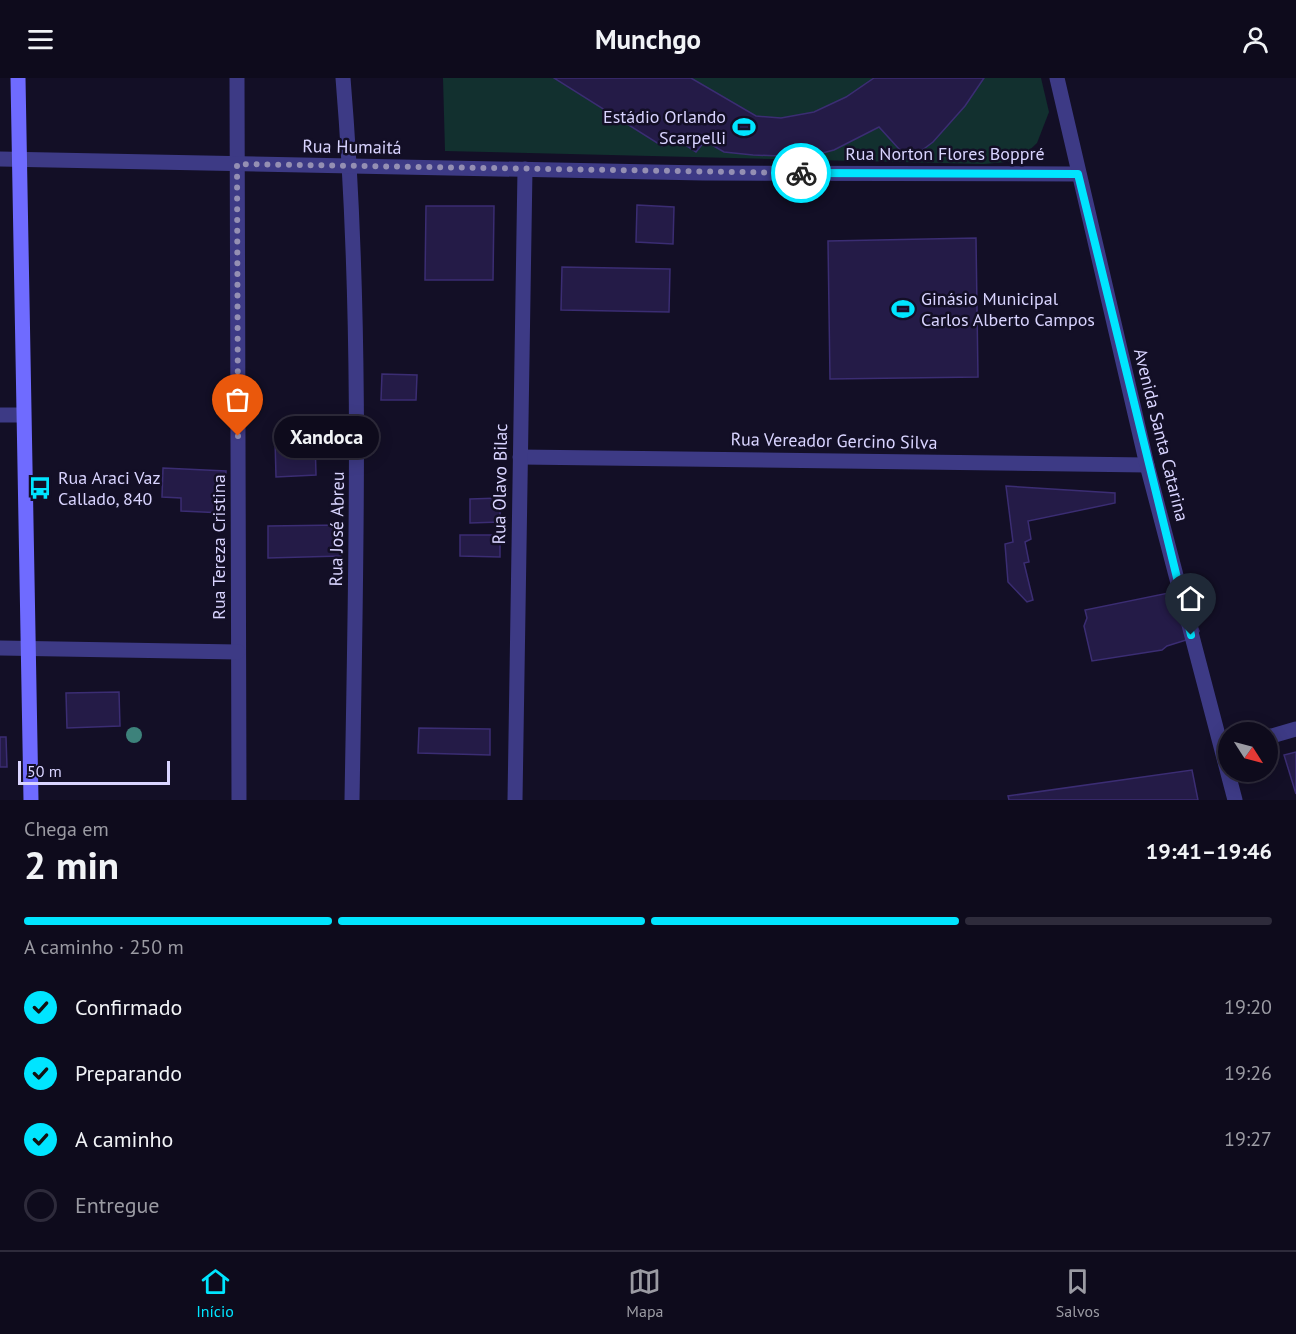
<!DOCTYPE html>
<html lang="pt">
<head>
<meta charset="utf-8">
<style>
  :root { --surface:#0e0b1c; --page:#1c1929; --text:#f1f3f6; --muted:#9b9ba3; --line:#2e2b3b; --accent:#00e5ff }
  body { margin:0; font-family:"PT Sans",sans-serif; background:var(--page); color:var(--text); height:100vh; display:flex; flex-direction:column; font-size:22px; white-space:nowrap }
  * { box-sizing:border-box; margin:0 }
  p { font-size:20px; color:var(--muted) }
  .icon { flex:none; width:33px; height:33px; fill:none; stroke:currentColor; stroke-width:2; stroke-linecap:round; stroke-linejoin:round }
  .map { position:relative; height:722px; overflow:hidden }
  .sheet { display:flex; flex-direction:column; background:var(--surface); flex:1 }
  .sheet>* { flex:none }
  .needle { width:39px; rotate:126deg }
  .buttons { position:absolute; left:1218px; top:644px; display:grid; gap:12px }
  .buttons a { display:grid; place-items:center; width:60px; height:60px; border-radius:50%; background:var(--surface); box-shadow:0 3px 15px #0003,0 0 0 2px var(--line); font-size:30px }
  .scale { position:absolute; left:18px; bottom:15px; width:152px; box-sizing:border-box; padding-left:6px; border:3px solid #d9d4ff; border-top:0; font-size:16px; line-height:21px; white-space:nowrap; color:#d9d4ff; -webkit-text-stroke:4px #130f26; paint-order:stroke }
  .pin { position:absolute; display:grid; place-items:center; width:51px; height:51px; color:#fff; margin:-62px -26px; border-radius:50% 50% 50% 0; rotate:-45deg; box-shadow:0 0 6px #0007 }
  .pin .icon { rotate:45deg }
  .courier { position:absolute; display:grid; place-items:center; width:60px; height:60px; margin:-30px; border:4px solid #00e5ff; border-radius:50%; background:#fff; color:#222; box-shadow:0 2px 8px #0007 }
  .bubble { position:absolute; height:42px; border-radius:21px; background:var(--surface); box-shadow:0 3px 15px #0003,0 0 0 2px var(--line); font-size:20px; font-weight:600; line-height:42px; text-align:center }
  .summary em { font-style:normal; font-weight:600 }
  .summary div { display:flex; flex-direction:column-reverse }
  .summary { display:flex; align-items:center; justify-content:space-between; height:102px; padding:0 24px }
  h1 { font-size:39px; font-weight:600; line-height:45px }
  .bar { display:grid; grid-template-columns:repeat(4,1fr); gap:9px 6px; align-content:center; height:72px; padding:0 24px }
  .bar i { height:8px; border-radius:4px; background:var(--line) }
  .bar .selected { background:var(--accent) }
  .bar p { grid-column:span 4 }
  ol { padding:0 24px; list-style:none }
  li { display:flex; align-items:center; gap:18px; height:66px }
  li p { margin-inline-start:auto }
  li .icon { padding:6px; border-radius:50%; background:var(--accent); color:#111; stroke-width:4 }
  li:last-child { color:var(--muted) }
  li i { width:33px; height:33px; border:3px solid var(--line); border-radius:50% }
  header { display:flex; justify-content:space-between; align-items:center; height:78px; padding:0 24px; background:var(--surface); font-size:27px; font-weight:600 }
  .menu { display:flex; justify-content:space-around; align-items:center; height:84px; border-top:2px solid var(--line); background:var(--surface); font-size:16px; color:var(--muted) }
  .menu a { display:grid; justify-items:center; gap:3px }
  .menu .selected { color:var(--accent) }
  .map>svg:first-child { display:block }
  .green { fill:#12302f }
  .building { fill:#241b47; stroke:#3b2d73; stroke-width:1.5 }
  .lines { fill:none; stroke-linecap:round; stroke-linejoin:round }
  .minor { stroke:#3d3a85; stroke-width:15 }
  .tertiary { stroke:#3d3a85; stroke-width:15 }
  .secondary { stroke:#6f6bff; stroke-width:15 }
  .tree { fill:#3d827b }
  .done { stroke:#948fb3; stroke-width:6; stroke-dasharray:0 10.8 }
  .route { stroke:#00e5ff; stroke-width:8 }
  .labels { text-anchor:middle; stroke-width:5; stroke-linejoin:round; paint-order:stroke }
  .poi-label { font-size:18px; fill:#d9d4ff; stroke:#130f26; text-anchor:start }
  .street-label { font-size:18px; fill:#d9d4ff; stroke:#130f26 }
</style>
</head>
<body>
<header><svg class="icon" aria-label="menu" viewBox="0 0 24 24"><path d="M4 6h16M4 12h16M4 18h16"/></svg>Munchgo<svg class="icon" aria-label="person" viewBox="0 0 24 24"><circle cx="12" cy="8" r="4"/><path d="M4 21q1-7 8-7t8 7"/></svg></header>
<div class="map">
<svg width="1296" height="722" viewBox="0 0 1296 722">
  <rect width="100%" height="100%" fill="#130f26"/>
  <polygon class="green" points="443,0 1041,0 1049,34 1037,65 1018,83 984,86 445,73"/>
  <g class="building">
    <polygon points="554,0 691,0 756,38 781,40 814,34 846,19 874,0 984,0 965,28 933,64 909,82 879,49 834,72 807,79 753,77 724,74 705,63 696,74 670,57 662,68"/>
    <polygon points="637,127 674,129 673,166 636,164"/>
    <polygon points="426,128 494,128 493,202 425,202"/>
    <polygon points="976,160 978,299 830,301 828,163"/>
    <polygon points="562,189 670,191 669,234 561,232"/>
    <polygon points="382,296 417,297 416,322 381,322"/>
    <polygon points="315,359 316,397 276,399 275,361"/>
    <polygon points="163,390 226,393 224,435 181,433 181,420 162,419"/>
    <polygon points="1006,408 1115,415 1115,425 1028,443 1031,461 1025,464 1029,484 1024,485 1033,522 1027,524 1008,504 1005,466 1013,464"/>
    <polygon points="500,420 500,444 470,445 470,421"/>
    <polygon points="341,447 341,478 268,480 268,448"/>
    <polygon points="460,457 500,457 500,479 460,478"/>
    <polygon points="1183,512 1199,553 1196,559 1167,568 1162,572 1092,583 1084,548 1087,540 1085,532"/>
    <polygon points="119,614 120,648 67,650 66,615"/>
    <polygon points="419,650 490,651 490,677 418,675"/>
    <polygon points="0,659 6,659 7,689 0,689"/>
    <polygon points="1296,674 1296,716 1284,677"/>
    <polygon points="1192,692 1198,722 1009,722 1008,718"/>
  </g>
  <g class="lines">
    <g class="minor">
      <polyline points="237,0 239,722"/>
      <path d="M343,0C363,241 356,481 352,722"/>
      <polyline points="0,81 703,95 1078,96"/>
      <polyline points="0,337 23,337"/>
      <polyline points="520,379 1147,387"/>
      <polyline points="0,570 238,574"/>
      <polyline points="1268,659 1296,651"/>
      <polyline points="515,722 525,91"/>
    </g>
    <polyline class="tertiary" points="1057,0 1147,387 1235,722"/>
    <polyline class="secondary" points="18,0 31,722"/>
  </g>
  <circle class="tree" cx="134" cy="657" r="8"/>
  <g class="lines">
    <polyline class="done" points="238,358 237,86 801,95"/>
    <polyline class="route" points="801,95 1078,96 1191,557"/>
  </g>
  <defs>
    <g id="stadium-bare" transform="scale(1.8)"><path d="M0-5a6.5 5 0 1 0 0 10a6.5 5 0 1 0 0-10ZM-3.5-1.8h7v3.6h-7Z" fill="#00e5ff" stroke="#130f26" stroke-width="2.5" paint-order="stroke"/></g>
    <g id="bus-bare" transform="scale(1.8)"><path d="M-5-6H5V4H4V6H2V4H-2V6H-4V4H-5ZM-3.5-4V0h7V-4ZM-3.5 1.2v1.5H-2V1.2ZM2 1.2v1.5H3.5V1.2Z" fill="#00e5ff" stroke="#130f26" stroke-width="2.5" paint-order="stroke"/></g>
  </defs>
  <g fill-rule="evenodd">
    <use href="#stadium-bare" x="744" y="49"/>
    <use href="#stadium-bare" x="903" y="231"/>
    <use href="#bus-bare" x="40" y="410"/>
  </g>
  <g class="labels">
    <g class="poi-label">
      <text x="726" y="45" text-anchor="end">Estádio Orlando<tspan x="726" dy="21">Scarpelli</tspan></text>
      <text x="921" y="227">Ginásio Municipal<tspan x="921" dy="21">Carlos Alberto Campos</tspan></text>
      <text x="58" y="406">Rua Araci Vaz<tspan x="58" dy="21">Callado, 840</tspan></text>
    </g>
    <g class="street-label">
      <text transform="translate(352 69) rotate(1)" y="6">Rua Humaitá</text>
      <text x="945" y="82">Rua Norton Flores Boppré</text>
      <text transform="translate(1161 357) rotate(76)" y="6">Avenida Santa Catarina</text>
      <text transform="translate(834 363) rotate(1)" y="6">Rua Vereador Gercino Silva</text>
      <text transform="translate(500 406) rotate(-89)" y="6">Rua Olavo Bilac</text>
      <text transform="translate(337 451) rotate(-89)" y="6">Rua José Abreu</text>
      <text transform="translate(219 469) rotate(-90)" y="6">Rua Tereza Cristina</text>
    </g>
  </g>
</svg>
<div class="buttons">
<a><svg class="needle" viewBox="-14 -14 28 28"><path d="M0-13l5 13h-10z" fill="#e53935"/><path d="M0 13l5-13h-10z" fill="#9b9ba3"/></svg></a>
</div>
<div class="scale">50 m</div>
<div class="pin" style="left:238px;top:358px;background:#ea580c"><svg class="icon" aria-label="bag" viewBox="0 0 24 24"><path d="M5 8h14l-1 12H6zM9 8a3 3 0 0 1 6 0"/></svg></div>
<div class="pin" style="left:1191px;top:557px;background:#1f2937"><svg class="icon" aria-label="home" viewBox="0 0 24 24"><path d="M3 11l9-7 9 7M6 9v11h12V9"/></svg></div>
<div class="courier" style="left:801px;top:95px"><svg class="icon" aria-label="bike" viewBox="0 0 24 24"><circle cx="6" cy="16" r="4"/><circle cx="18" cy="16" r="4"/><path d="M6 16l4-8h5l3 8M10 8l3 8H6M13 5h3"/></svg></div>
<div class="bubble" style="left:274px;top:338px;width:105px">Xandoca</div>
</div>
<section class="sheet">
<div class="summary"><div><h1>2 min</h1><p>Chega em</p></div><em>19:41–19:46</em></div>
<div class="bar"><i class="selected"></i><i class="selected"></i><i class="selected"></i><i></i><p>A caminho · 250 m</p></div>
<ol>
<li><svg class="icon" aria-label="check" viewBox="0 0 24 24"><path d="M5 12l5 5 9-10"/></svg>Confirmado<p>19:20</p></li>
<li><svg class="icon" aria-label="check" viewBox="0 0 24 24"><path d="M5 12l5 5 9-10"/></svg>Preparando<p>19:26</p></li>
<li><svg class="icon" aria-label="check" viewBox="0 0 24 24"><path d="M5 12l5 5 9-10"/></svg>A caminho<p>19:27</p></li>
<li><i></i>Entregue</li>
</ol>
</section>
<nav class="menu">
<a class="selected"><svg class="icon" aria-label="home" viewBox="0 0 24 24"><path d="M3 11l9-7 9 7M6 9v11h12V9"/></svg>Início</a>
<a><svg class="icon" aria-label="map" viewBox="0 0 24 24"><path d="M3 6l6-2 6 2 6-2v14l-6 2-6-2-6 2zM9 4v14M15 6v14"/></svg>Mapa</a>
<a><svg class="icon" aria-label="saved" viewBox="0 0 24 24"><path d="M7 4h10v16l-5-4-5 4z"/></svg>Salvos</a>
</nav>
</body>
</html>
